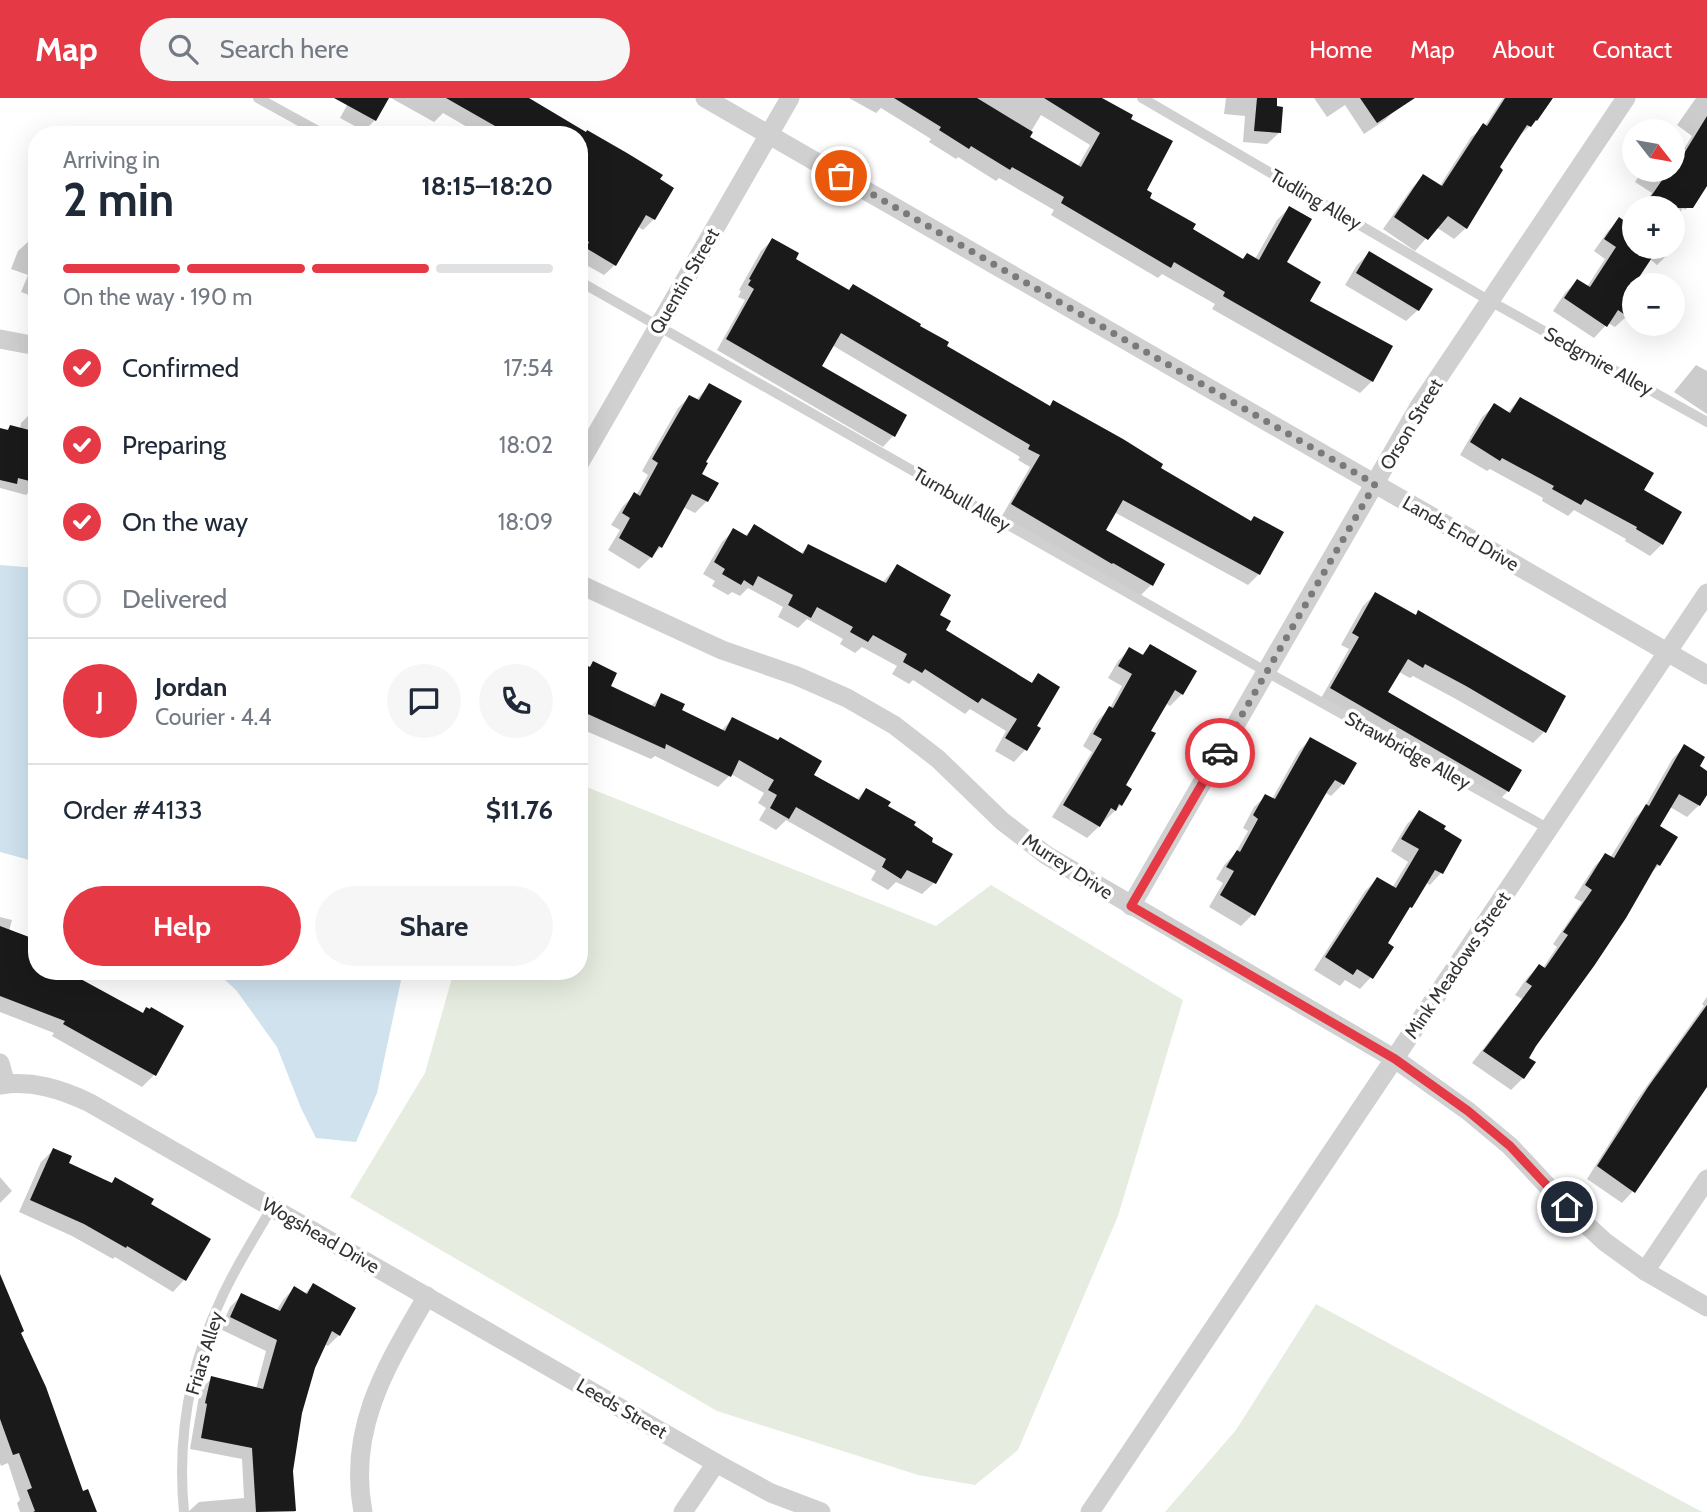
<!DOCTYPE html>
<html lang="en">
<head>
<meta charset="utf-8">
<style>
  :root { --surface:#fff; --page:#f6f6f7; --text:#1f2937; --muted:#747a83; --line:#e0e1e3; --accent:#e63946 }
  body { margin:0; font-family:Cabin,sans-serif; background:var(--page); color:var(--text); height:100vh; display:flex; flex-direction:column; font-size:26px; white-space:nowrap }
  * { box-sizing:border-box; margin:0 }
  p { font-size:23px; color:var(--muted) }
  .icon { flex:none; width:38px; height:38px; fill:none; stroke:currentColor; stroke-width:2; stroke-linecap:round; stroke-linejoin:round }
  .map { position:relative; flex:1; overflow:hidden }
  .side { position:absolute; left:28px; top:28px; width:560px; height:854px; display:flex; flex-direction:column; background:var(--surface); border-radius:28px; box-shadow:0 7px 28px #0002 }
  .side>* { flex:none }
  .needle { width:46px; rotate:121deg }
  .tools { position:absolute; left:1622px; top:21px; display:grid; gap:14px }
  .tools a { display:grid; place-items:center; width:63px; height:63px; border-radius:50%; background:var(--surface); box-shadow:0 7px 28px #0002; font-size:35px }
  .pin { position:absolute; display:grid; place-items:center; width:60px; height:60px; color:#fff; margin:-30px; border:4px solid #fff; border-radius:50%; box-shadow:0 2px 7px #0007 }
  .courier { position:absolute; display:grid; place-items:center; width:70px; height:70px; margin:-35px; border:5px solid #e63946; border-radius:50%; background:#fff; color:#222; box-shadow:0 2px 9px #0007 }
  .head em { font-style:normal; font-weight:700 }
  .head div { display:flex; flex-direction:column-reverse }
  .head { display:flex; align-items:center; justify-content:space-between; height:119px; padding:0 35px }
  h1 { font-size:46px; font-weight:700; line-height:52px }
  .bar { display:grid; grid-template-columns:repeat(4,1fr); gap:10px 7px; align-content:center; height:84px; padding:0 35px }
  .bar i { height:9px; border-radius:5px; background:var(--line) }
  .bar .active { background:var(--accent) }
  .bar p { grid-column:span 4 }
  .line { display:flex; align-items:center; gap:18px; padding:0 35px; border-top:2px solid var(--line) }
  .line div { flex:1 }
  .round { display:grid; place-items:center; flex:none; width:74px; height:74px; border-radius:37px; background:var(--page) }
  ol { padding:0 35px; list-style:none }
  li { display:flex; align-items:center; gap:21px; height:77px }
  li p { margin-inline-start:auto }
  li .icon { padding:7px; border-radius:50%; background:var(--accent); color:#fff; stroke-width:4 }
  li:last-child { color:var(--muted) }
  li i { width:38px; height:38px; border:4px solid var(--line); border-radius:50% }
  .button { display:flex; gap:14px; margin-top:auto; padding:14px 35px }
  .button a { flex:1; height:80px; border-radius:42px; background:var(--accent); color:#fff; font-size:28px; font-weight:700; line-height:80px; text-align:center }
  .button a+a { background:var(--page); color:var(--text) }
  header { display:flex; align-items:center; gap:42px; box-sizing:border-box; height:98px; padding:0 35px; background:var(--accent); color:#fff }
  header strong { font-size:33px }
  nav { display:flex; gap:38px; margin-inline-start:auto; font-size:24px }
  .search { width:490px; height:63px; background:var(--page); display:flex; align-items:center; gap:18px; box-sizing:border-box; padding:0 24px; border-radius:38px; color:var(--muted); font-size:26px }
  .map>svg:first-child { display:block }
  .green { fill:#e6ecdf }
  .water { fill:#cfe2ee }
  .shadow { fill:#0003; fill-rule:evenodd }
  .building { fill:#1a1a1a }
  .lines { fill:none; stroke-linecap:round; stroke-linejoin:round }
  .lane { stroke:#d0d0d0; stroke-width:10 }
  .street { stroke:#d0d0d0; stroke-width:19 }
  .done { stroke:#7a7a7a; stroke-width:7; stroke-dasharray:0 12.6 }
  .route { stroke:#e63946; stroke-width:9 }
  .labels { text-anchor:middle; stroke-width:7; stroke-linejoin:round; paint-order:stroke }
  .street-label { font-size:19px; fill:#333; stroke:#fff }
</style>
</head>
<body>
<header>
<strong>Map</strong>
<div class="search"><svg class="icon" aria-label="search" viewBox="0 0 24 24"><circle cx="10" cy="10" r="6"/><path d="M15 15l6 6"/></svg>Search here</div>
<nav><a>Home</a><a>Map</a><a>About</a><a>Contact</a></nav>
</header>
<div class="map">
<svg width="1707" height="1414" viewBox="0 0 1707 1414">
  <rect width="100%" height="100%" fill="#fff"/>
  <g class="green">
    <polygon points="579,686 936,828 991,787 1183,902 1118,1118 1018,1352 975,1387 918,1377 717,1313 350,1099 425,975 454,873 579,873"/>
    <polygon points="1316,1206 1702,1414 1165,1414 1236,1332"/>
  </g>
  <g class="water">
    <polygon points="0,467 37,470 37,764 0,754"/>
    <polygon points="215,873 403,873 377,995 356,1044 316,1040 301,1010 277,949 236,892"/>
  </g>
  <g class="shadow">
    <polygon points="351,0 387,0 375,22 364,33 340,20"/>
    <polygon points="391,0 525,0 586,36 654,121 643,132 637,128 615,167 604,177 579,163 579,37 481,37 443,15 434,24"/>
    <path d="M849,0H1094L1148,101L1191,132L1242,162L1255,161L1277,122L1289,110L1285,165L1308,204L1372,283L1360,295L1212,211L1215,206L1162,176L1158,180L1051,117L1054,112L999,80L996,83L958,59L956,61L929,44L931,41L881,10L876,15ZM1041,17L1090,47L1078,68L1027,40Z"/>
    <polygon points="1226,0 1276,0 1279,35 1267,46 1243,44 1245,18 1224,16"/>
    <polygon points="1314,0 1389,0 1396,11 1385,22 1364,36 1345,7 1327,19"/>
    <polygon points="1503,0 1551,0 1536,22 1516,41 1498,70 1466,130 1454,141 1436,129 1415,153 1383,131 1412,90 1423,78 1439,89 1471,39 1484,29"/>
    <polygon points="1696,0 1707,0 1707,85 1697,100 1685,112 1683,110 1673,125 1673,110 1641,110 1652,95 1635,84 1643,72 1673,72 1673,60 1677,62 1692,38 1677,27"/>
    <polygon points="253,28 268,37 244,37"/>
    <polygon points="179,29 180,37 150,37"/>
    <polygon points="1634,120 1634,149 1673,149 1673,135 1680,140 1669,155 1657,167 1650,161 1631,192 1634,194 1634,206 1627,218 1615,229 1608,225 1594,240 1553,213 1565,195 1577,183 1587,189 1605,161 1594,153 1608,133 1619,122 1629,128"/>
    <polygon points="30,142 37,144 37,200 21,194 28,177 11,171 18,153"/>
    <polygon points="772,142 794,161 1049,309 1054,304 1158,371 1259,476 1248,487 1114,414 1104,433 1151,487 1140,498 1002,418 1030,369 1018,362 1020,359 832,247 819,268 905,318 893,338 883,349 717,252 745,202 738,199 741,193 739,192 761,153"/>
    <polygon points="1369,155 1418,212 1406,223 1345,187 1357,167"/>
    <polygon points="1696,267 1707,273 1707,316 1674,294"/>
    <polygon points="710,287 704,364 700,376 716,386 707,403 695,415 683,409 661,449 639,471 608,452 620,432 611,427 623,408 635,396 636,398 648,377 642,373 678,310 689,299 696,302"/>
    <polygon points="1520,301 1642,393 1662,446 1650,458 1625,443 1626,441 1574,412 1568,418 1542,403 1543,400 1490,371 1487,373 1460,357 1482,319 1494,308 1507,315"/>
    <polygon points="33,313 37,314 37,386 26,397 0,390 0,332 6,333 10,329 20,331 21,325"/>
    <polygon points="754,429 800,456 808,449 882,485 897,468 937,518 944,533 1030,586 1038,578 1035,629 1038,631 1025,652 1014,664 995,653 1006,633 970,611 965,616 913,582 909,586 892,576 897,568 862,549 855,555 840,546 843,541 807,521 798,530 778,519 783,509 748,490 740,498 732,494 728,497 712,488 715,483 703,476 722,444 734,432 744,439"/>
    <polygon points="1375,496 1544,634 1533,645 1454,600 1413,578 1410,580 1399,574 1386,595 1508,693 1496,705 1320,602 1349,551 1341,547 1363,508"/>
    <polygon points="1150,548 1182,596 1170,608 1165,605 1149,634 1123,688 1130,692 1121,707 1087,740 1052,719 1092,654 1083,648 1098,622 1110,610 1122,588 1108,580 1118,563 1130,551 1141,558"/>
    <polygon points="593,565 609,589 651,608 662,597 680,613 721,633 732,621 812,678 856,702 866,692 912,727 934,785 922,796 896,784 888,792 871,782 876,773 786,722 776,732 759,722 766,710 758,705 764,695 731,676 718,689 655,658 651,661 579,630 579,566 588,570"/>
    <polygon points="1310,641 1343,686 1331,698 1326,695 1253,816 1241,828 1209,809 1223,785 1216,781 1225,766 1235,756 1248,733 1243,730 1254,709 1266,698 1272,701 1299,653"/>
    <polygon points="1685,648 1697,669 1707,675 1707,693 1699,707 1687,719 1670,709 1657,729 1659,767 1648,778 1527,960 1523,980 1511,992 1472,965 1522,901 1515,897 1527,880 1539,868 1543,870 1557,849 1553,846 1582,804 1574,800 1594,769 1605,757 1610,760 1635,720 1643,712 1673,660"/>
    <polygon points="1419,714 1460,742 1441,775 1430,787 1425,784 1386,846 1371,879 1360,891 1345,882 1340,888 1314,872 1365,793 1377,781 1392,790 1408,764 1391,753 1407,726"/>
    <polygon points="0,819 12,822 9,833 37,873 142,916 182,929 154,977 142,989 52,938 54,935 0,914"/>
    <polygon points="1707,899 1707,982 1633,1093 1622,1105 1587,1081 1636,1003 1704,908 1702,906"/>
    <polygon points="53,1052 66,1066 110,1086 115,1081 149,1107 184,1182 173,1194 115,1159 113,1161 72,1138 19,1114 41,1064"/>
    <polygon points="0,1079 12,1093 0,1105"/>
    <polygon points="313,1187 339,1237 328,1248 324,1246 313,1269 300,1315 292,1373 295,1414 188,1414 199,1404 244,1400 242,1361 190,1351 200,1292 212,1280 256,1291 266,1253 220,1231 230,1209 242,1197 276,1213 283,1202 294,1190 304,1196"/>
    <polygon points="0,1199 20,1235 82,1395 94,1414 20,1414 17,1405 20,1402 8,1365 1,1368 0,1365"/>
  </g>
  <g class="building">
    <polygon points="334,0 389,0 376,23"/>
    <polygon points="446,0 529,0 586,34 587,32 627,55 663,77 660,81 674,90 655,122 646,117 616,168 586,150 589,144 579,138 579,37 511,37"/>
    <polygon points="894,0 977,0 1033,34 1030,39 1081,69 1100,35 1044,0 1102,0 1133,17 1131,21 1173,43 1147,92 1152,95 1150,100 1196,126 1193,131 1243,161 1247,155 1259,162 1289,108 1312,121 1287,164 1321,184 1310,203 1393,248 1373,284 1223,198 1225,194 1174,164 1171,170 1061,105 1064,99 1012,69 1010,72 971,48 969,51 939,32 941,29"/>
    <polygon points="1257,0 1277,0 1277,8 1283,9 1281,35 1254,33"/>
    <polygon points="1360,0 1415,0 1377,25"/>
    <polygon points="1505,0 1553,0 1537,23 1536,22 1531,29 1527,27 1500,69 1503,72 1467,131 1448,118 1428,142 1394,119 1423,76 1442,88 1483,25 1487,28"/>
    <polygon points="1707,18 1707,88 1693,110 1643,110 1669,72 1673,72 1673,58 1680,62"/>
    <polygon points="1619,119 1630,127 1634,120 1634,149 1659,149 1634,187 1634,223 1618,212 1607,229 1564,200 1577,181 1590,189 1616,149 1604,141"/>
    <polygon points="772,140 799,155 796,161 849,192 853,186 921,226 920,228 949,244 947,248 1009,284 1050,308 1053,302 1123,341 1163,366 1161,370 1251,423 1254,418 1284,434 1260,477 1123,402 1106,432 1165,466 1153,488 1113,465 1112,466 1011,406 1040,357 1028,351 1030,347 841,235 822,268 907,317 895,339 726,241 754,191 748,187 751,182 749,181"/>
    <polygon points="1369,153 1433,191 1419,213 1356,175"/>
    <polygon points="709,285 742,303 706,364 708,365 702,376 719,385 708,404 692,396 662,450 659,448 652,460 619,440 630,420 622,415 634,394 640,398 658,365 652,361 689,297 699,302"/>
    <polygon points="1520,299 1654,375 1644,392 1682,414 1663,447 1636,431 1637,429 1585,401 1581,407 1552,391 1554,388 1502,360 1500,363 1470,344 1494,305 1510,315"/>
    <polygon points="10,327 37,334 37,385 18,380 17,386 0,382 0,330 8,332"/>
    <polygon points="754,426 803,456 808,446 886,485 897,466 951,497 940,517 951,523 946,532 1032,585 1038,575 1060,589 1037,628 1041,630 1027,653 1005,640 1017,621 982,600 978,605 925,571 922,575 903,564 907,556 873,537 868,544 850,534 853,529 817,509 811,520 788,507 793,497 758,478 753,488 744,482 741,487 722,476 725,471 714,464 733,430 747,438"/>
    <polygon points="1375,494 1416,517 1418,512 1566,598 1546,635 1466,588 1425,566 1423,570 1408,561 1388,594 1522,672 1509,694 1330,590 1359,539 1352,535"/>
    <polygon points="1150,546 1197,573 1183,597 1175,592 1151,633 1156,635 1126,687 1132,691 1122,708 1119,706 1116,713 1111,710 1100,729 1063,707 1102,641 1093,636 1109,608 1113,610 1132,576 1118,568 1129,549 1143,557"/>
    <polygon points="593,563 617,575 611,588 655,609 661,595 685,606 682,612 725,633 732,619 778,642 780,639 822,663 814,677 859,702 866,690 891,704 888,708 916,724 914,727 933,740 932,744 953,756 936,786 907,772 901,781 882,769 886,761 796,709 789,721 770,710 777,697 768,692 774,682 739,662 731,679 666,646 665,651 579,612 579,564 590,569"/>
    <polygon points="1310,639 1357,665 1344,687 1335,682 1328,692 1255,818 1220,797 1234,773 1226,769 1237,752 1240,754 1258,721 1253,717 1265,696 1275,701"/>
    <polygon points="1684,646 1705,659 1700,668 1707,673 1707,697 1700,708 1679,696 1660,728 1678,739 1660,768 1657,766 1626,820 1594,868 1536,948 1529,960 1536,964 1524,981 1483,953 1532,888 1526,884 1539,866 1545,870 1568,837 1563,834 1592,792 1585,787 1605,755 1614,760 1646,706 1649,708"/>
    <polygon points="1419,712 1446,728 1444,731 1462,742 1443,776 1435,772 1412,810 1410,809 1388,845 1394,849 1373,881 1357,871 1353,877 1325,859 1377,779 1396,790 1419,751 1401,741"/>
    <polygon points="0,828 37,842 37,873 66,873 143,915 146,909 150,911 151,909 184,928 156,978 63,926 65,923 0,898"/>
    <polygon points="1707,907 1707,989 1635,1095 1597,1068 1648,989"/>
    <polygon points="53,1050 72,1058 69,1065 112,1085 115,1079 154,1101 151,1106 211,1141 186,1183 127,1148 126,1150 84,1126 30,1102"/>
    <polygon points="0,1176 24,1233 21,1235 46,1289 83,1393 88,1391 97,1414 33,1414 35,1413 27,1392 32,1390 19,1355 13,1357 0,1321"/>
    <polygon points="313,1185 356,1210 340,1238 332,1233 315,1270 302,1315 293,1373 296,1413 256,1414 252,1350 201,1340 207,1306 205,1305 211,1278 263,1291 277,1242 230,1219 241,1195 280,1213 294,1188 307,1196"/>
  </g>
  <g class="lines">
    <g class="lane">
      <polyline points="258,0 325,37"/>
      <polyline points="1142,0 1490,203 1707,324"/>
      <polyline points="579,183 1267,574 1549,731"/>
      <path d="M184,1414C177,1340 190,1266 222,1199C236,1168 255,1139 272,1109"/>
    </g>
    <g class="street">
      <polyline points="705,0 1707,577"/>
      <polyline points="0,241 37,248"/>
      <polyline points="579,366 790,0"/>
      <polyline points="579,486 722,552 797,578 847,600 894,627 938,661 1002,723 1046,757 1395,961 1468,1013 1510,1048 1567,1109 1605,1144 1645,1173 1707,1209"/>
      <polyline points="1131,808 1420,307 1626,0"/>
      <polyline points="0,965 6,986"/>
      <path d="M0,987C32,982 61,991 90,1005L716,1365L771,1395L821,1414"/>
      <polyline points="1645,1173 1707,1081"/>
      <path d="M363,1414C347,1330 387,1267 427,1198"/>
      <polyline points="683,1414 716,1365"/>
      <polyline points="1090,1414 1707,495"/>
    </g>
  </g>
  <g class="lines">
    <polyline class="done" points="841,78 1375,386 1220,655"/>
    <polyline class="route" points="1220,655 1131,808 1395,961 1468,1013 1510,1048 1567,1109"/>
  </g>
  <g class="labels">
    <g class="street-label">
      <text transform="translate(1316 101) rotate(30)" y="7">Tudling Alley</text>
      <text transform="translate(684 183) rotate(-60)" y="7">Quentin Street</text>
      <text transform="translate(1599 263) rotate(29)" y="7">Sedgmire Alley</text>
      <text transform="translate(1411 326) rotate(-59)" y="7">Orson Street</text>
      <text transform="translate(962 401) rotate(30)" y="7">Turnbull Alley</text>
      <text transform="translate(1461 435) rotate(30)" y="7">Lands End Drive</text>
      <text transform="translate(1408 652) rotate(29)" y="7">Strawbridge Alley</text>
      <text transform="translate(1068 768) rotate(33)" y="7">Murrey Drive</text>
      <text transform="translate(1457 867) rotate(-56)" y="7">Mink Meadows Street</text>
      <text transform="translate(321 1137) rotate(30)" y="7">Wogshead Drive</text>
      <text transform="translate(204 1255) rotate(-73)" y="7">Friars Alley</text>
      <text transform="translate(622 1310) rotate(30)" y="7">Leeds Street</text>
    </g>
  </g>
</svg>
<div class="tools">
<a><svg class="needle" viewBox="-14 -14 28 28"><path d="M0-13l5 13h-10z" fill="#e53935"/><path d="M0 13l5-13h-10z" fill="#747a83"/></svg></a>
<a>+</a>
<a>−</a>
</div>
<div class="pin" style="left:841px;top:78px;background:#ea580c"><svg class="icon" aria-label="bag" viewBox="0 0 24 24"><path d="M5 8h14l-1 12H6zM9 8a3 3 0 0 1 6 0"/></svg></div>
<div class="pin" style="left:1567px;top:1109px;background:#1f2937"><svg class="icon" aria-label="home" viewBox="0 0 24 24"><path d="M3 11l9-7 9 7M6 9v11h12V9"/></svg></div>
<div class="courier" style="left:1220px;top:655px"><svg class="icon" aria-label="car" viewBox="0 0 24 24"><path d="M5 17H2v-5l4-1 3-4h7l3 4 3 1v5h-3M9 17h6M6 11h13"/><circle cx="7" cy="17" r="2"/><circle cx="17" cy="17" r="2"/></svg></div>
<section class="side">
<div class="head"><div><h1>2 min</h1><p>Arriving in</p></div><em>18:15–18:20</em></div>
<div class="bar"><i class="active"></i><i class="active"></i><i class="active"></i><i></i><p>On the way · 190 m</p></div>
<ol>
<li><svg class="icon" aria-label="check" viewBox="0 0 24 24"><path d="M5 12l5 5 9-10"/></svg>Confirmed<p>17:54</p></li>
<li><svg class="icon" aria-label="check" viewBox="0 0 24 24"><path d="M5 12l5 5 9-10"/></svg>Preparing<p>18:02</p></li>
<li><svg class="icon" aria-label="check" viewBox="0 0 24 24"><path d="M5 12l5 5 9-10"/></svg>On the way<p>18:09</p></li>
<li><i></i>Delivered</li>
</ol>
<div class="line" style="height:126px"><b class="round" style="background:var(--accent);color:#fff">J</b><div><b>Jordan</b><p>Courier · 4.4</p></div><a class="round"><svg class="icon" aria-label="chat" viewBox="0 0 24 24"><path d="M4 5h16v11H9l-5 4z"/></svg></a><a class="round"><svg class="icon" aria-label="phone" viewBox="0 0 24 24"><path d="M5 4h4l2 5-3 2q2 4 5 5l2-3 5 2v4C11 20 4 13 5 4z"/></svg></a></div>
<div class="line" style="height:91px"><div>Order #4133</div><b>$11.76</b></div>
<div class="button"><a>Help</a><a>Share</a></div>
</section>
</div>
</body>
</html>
